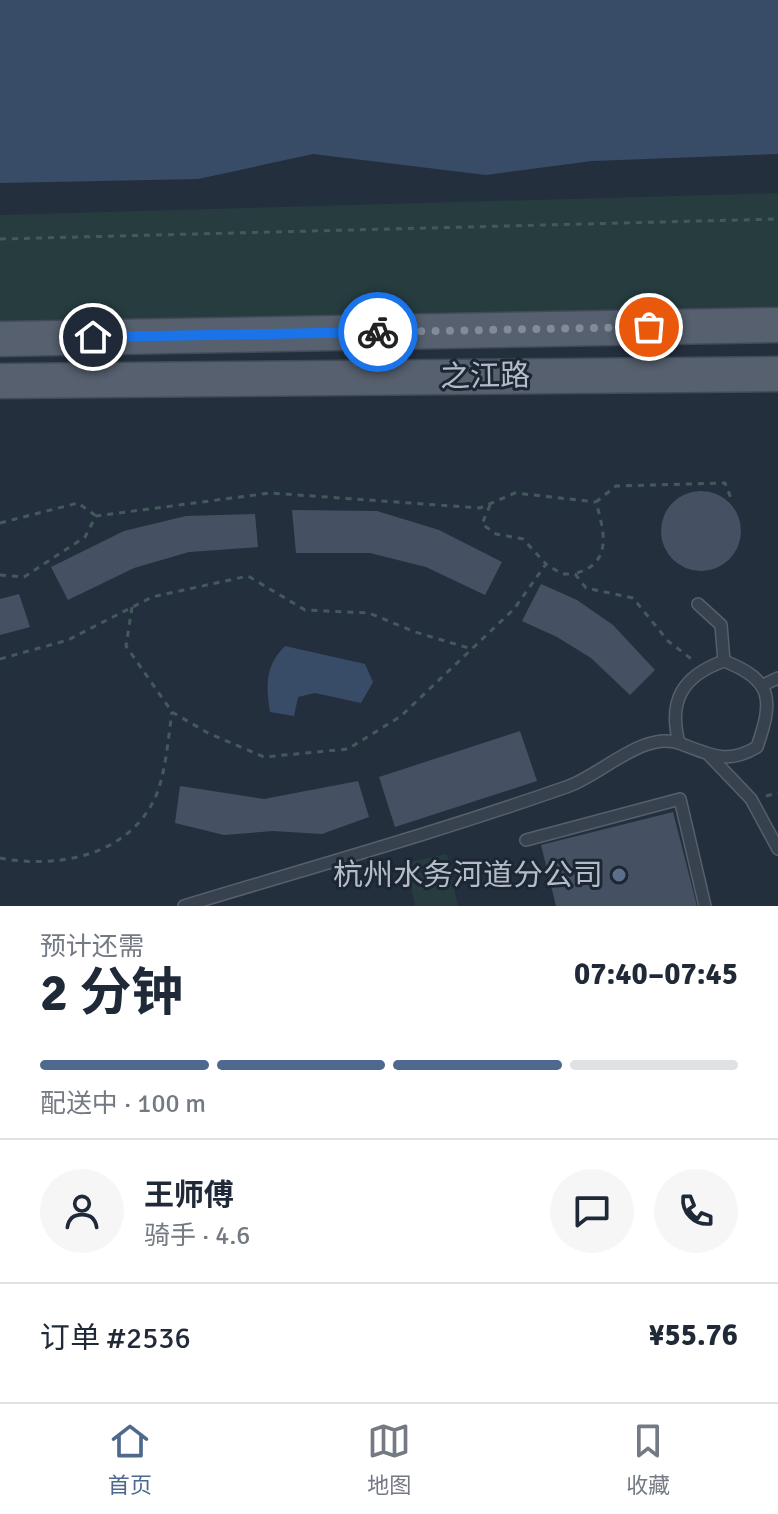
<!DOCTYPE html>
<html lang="zh">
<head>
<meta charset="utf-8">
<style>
  :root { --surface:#fff; --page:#f6f6f7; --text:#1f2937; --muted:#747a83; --line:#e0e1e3; --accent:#4f688e }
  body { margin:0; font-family:Signika,"Noto Sans SC",sans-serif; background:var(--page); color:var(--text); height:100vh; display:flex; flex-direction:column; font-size:30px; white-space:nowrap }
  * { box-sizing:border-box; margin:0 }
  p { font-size:26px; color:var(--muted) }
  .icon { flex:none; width:44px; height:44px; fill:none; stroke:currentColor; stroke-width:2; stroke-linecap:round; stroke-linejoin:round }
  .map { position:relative; height:906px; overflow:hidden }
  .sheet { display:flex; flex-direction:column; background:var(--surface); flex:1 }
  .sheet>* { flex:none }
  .pin { position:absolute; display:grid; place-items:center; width:68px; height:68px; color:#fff; margin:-34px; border:4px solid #fff; border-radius:50%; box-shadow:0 2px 8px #0007 }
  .courier { position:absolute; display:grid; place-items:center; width:80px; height:80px; margin:-40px; border:6px solid #1a73e8; border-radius:50%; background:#fff; color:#222; box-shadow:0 2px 10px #0007 }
  .summary em { font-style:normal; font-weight:700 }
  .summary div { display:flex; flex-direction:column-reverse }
  .summary { display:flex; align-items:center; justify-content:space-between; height:136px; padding:0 40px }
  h1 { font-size:52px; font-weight:700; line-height:60px }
  .bar { display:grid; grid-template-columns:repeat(4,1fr); gap:12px 8px; align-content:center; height:96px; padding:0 40px }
  .bar i { height:10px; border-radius:6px; background:var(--line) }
  .bar .current { background:var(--accent) }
  .bar p { grid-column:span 4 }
  .line { display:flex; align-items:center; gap:20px; padding:0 40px; border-top:2px solid var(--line) }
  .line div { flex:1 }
  .round { display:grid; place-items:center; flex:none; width:84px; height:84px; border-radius:42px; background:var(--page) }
  .tabs { display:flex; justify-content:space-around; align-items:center; height:112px; border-top:2px solid var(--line); background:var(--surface); font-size:22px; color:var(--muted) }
  .tabs a { display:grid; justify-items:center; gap:4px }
  .tabs .current { color:var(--accent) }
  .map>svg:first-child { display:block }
  .green { fill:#263c3f }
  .water { fill:#394c67 }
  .building { fill:#455162 }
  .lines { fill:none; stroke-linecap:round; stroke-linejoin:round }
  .lane-casing { stroke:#565f6c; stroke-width:14 }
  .primary-casing { stroke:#414a57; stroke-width:37 }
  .path { stroke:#44595c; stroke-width:3; stroke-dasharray:6 6; stroke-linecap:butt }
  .lane { stroke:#38414e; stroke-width:11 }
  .primary { stroke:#56606e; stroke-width:34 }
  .done { stroke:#828b98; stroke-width:8; stroke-dasharray:0 14.4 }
  .route { stroke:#1a73e8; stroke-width:10 }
  .service-dot { fill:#5c6f8a; stroke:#1d2633; stroke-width:3 }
  .labels { text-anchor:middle; stroke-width:6; stroke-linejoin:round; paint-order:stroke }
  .street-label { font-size:30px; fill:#b4bcc9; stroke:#1d2633 }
  .poi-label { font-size:30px; fill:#b4bcc9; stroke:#1d2633; text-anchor:end }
</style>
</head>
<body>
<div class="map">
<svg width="778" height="906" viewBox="0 0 778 906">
  <rect width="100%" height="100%" fill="#242f3e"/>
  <g class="green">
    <polygon points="778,193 778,309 0,325 0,215"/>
    <polygon points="447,854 458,906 415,906 406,863"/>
  </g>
  <g class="water">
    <polygon points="0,0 778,0 778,154 592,161 486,175 313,154 198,179 0,183"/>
    <path d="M285,646L365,664L373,682L361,703L315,693L298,697L294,716L270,712C266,685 265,666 285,646Z"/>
  </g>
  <g class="building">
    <circle cx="701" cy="531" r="40"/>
    <polygon points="292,510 377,511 439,530 502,562 485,595 426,567 370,553 296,553"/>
    <polygon points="255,514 258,547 189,552 134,568 68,600 51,567 124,531 186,516"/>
    <polygon points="541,584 577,600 613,625 655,670 630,695 591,658 557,637 522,621"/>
    <polygon points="19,594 30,627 0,635 0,599"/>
    <polygon points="520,731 537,781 395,827 379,777"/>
    <polygon points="358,781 369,817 322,834 273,831 224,835 175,823 180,786 264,799"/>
    <polygon points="673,812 697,906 556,906 541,845"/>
  </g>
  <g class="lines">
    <g class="lane-casing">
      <g id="lane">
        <polyline points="698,604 721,625 724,661"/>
        <path d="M724,661C774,680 773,701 757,747C727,765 711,755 679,743C668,701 682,676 724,661Z"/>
        <polyline points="763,685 778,678"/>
        <polyline points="708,754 751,799 778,849"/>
        <polyline points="526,840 680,799 705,906"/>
        <path d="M184,906C312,867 442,831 569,786C602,774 643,731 679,743"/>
      </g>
    </g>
    <g class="primary-casing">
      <g id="primary">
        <polyline points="0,339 778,325"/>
        <polyline points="0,381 778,374"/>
      </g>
    </g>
    <g class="path">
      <polyline points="0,239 778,219"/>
      <polyline points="490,505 482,524 496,534 523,539 546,564"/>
      <polyline points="0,523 78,503 96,516"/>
      <path d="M577,573C613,562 604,531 596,502L616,486L725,483L732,501"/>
      <polyline points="0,575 24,577 85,537 96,516 270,493 480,508 515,493 596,502"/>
      <polyline points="132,607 126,646 172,712 208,733 264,757 348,749 401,716 514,609 546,564 562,574 575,574 586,588 633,598 668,641 694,661"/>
      <polyline points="0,659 68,640 152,597 248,576 305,610 369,613 415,632 472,649"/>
      <polyline points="766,796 778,793"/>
      <path d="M0,858C57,869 128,856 155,798C166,773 168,739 172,712"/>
    </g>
    <use href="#lane" class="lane"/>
    <use href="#primary" class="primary"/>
  </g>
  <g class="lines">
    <polyline class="done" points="378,332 649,327"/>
    <polyline class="route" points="93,337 378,332"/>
  </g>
  <circle class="service-dot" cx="619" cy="875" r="8"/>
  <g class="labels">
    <g class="street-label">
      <text transform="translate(485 376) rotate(-1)" y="10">之江路</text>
    </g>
    <g class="poi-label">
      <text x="603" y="885">杭州水务河道分公司</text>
    </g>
  </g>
</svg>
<div class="pin" style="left:649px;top:327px;background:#ea580c"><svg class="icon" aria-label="bag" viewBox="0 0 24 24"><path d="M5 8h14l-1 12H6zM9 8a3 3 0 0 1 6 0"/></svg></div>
<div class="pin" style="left:93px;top:337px;background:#1f2937"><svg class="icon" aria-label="home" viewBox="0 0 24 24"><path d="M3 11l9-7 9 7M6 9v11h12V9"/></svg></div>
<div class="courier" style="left:378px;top:332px"><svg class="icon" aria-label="bike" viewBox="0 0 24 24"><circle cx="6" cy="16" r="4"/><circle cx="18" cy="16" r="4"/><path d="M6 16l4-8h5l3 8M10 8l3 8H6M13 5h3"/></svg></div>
</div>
<section class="sheet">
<div class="summary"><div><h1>2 分钟</h1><p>预计还需</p></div><em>07:40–07:45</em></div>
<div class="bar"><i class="current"></i><i class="current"></i><i class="current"></i><i></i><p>配送中 · 100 m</p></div>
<div class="line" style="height:144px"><a class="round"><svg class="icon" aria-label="person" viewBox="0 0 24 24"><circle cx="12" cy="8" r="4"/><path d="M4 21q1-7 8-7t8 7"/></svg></a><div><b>王师傅</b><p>骑手 · 4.6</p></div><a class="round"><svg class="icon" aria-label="chat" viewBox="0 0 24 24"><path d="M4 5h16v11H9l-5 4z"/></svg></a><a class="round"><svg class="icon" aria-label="phone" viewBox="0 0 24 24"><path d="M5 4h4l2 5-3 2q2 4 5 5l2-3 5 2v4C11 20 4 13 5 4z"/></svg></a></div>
<div class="line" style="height:104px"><div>订单 #2536</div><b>¥55.76</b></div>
</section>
<nav class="tabs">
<a class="current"><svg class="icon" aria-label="home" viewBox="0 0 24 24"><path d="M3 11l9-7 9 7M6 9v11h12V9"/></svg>首页</a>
<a><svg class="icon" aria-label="map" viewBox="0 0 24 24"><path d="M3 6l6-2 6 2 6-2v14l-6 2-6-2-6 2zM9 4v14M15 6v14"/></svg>地图</a>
<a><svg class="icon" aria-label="saved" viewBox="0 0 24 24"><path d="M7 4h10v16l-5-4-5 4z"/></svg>收藏</a>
</nav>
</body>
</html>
